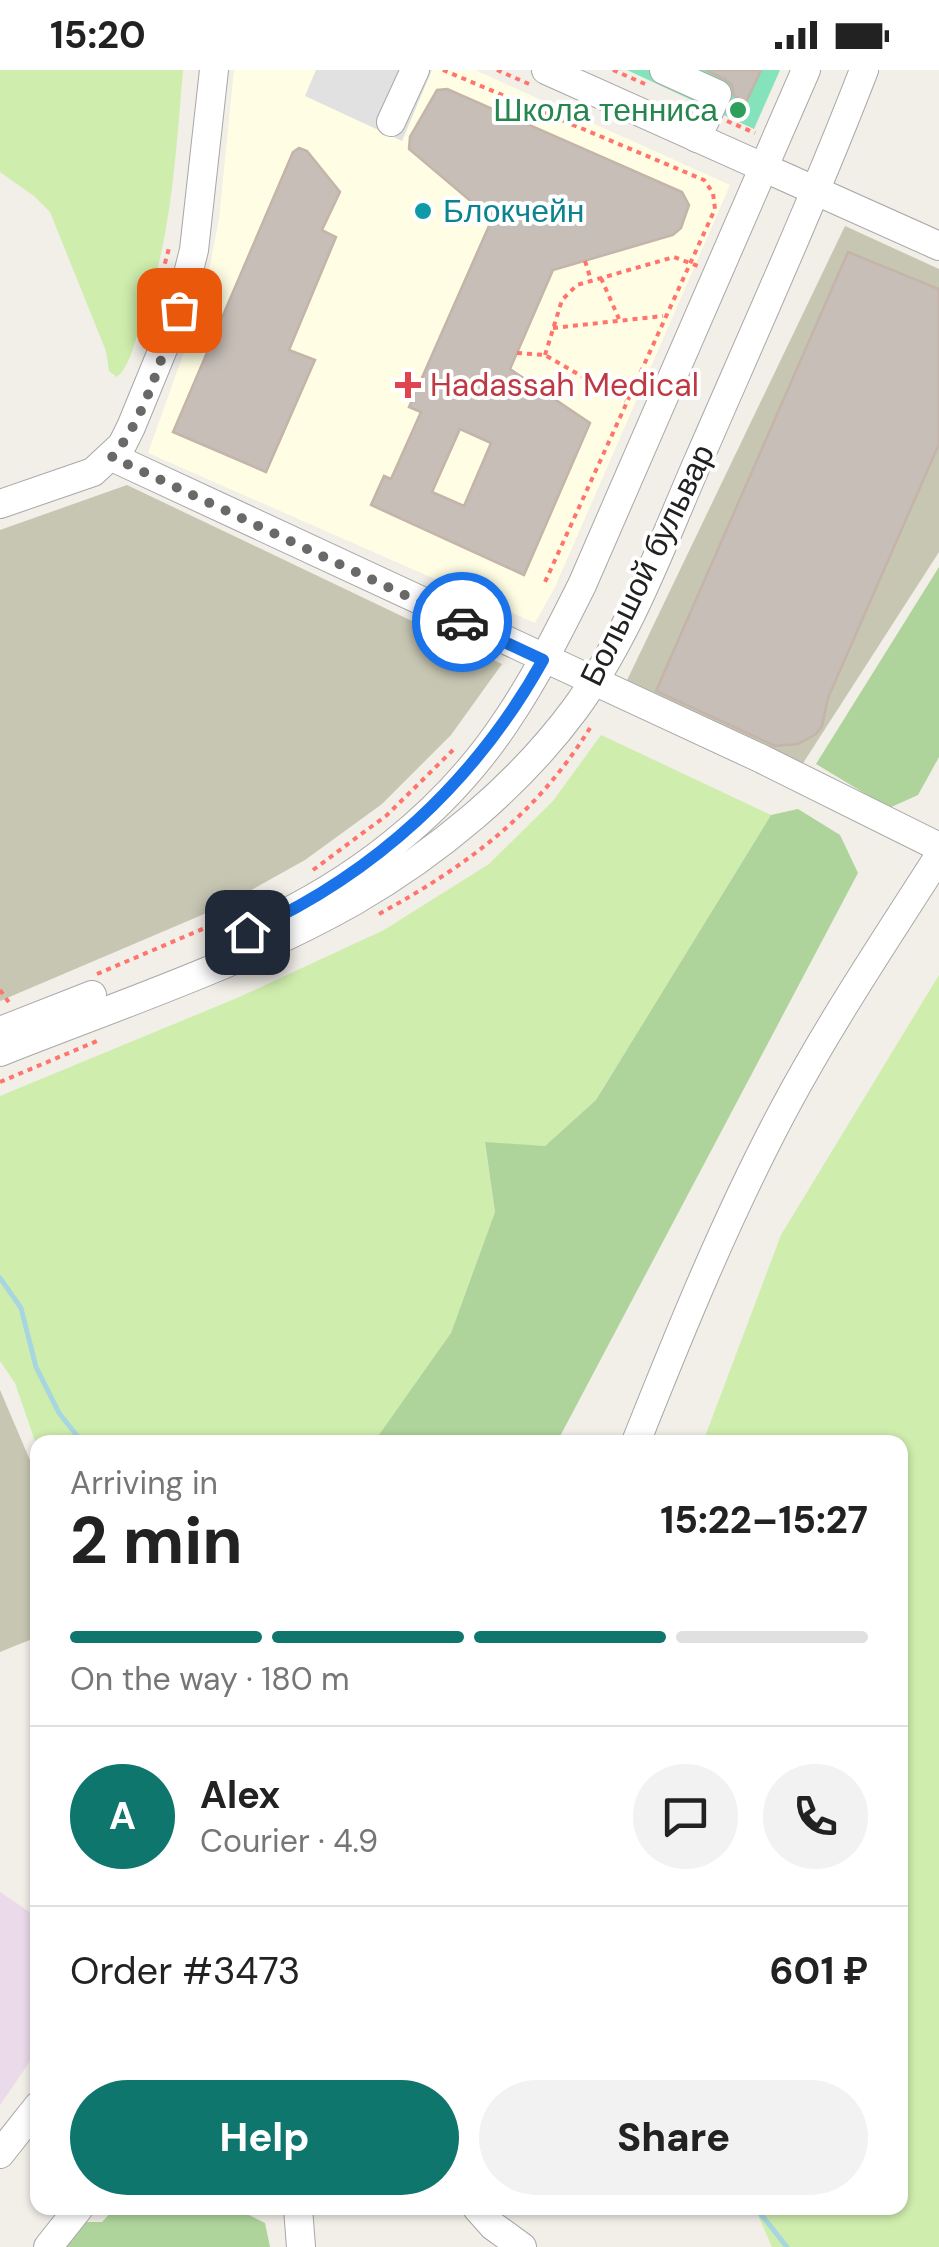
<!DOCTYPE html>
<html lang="en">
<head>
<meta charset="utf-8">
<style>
  :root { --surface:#fff; --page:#f2f2f2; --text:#222; --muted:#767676; --line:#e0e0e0; --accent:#0f766e }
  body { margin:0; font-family:"DM Sans",sans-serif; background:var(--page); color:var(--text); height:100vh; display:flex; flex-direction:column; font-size:38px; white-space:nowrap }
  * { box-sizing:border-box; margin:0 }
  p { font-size:32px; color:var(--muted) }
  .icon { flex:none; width:55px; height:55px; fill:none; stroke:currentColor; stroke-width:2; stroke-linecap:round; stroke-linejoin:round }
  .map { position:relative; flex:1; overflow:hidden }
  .panel { position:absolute; left:30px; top:1365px; width:878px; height:780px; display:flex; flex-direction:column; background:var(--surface); border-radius:20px; box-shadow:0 2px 8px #0004 }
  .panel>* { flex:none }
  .pin { position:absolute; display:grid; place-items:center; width:85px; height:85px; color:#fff; margin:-42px; border-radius:20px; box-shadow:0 5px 15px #0006 }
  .courier { position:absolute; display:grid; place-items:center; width:100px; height:100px; margin:-50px; border:8px solid #1a73e8; border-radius:50%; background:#fff; color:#222; box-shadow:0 2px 12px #0007 }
  .summary em { font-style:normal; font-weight:800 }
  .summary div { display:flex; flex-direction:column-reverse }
  .summary { display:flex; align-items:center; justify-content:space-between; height:170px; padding:0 40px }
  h1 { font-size:65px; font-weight:800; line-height:75px }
  .bar { display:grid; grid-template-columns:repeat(4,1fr); gap:15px 10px; align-content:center; height:120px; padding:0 40px }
  .bar i { height:12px; border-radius:8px; background:var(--line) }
  .bar .current { background:var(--accent) }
  .bar p { grid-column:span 4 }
  .line { display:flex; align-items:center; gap:25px; padding:0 40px; border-top:2px solid var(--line) }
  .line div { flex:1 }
  .round { display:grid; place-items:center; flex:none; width:105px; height:105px; border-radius:52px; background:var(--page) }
  .action { display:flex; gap:20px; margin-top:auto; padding:20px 40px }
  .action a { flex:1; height:115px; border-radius:60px; background:var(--accent); color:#fff; font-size:40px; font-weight:800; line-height:115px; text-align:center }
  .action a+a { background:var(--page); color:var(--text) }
  .status { display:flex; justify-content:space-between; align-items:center; height:70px; padding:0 50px; background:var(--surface); direction:ltr }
  .status svg { height:28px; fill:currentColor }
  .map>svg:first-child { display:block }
  .industrial { fill:#ebdae9 }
  .education { fill:#fffee4 }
  .construction { fill:#c7c6b3 }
  .grass { fill:#cfedad }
  .forest { fill:#aed39b }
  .pitch { fill:#84e3ba }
  .parking { fill:#e1e1e1 }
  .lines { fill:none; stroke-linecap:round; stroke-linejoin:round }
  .stream { stroke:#a7d6e1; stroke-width:5 }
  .building { fill:#c7beb7; stroke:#c4b4a9; stroke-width:2.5; fill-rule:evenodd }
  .minor-casing { stroke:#a8a8a8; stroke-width:30 }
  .path { stroke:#ff746c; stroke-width:4; stroke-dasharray:5 5; stroke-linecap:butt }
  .minor { stroke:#fff; stroke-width:28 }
  .done { stroke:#6a6967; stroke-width:10; stroke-dasharray:0 18 }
  .route { stroke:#1a73e8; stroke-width:12 }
  .leisure-dot { fill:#2e9e5b; stroke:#fff; stroke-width:4 }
  .culture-dot { fill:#0f9aa8; stroke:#fff; stroke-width:4 }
  .health-dot { fill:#e0444e; stroke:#fff; stroke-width:4 }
  .labels { text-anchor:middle; stroke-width:8; stroke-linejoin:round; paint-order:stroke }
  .leisure-label { font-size:32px; fill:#27864d; stroke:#fff; text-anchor:end }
  .culture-label { font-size:32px; fill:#0d838f; stroke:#fff; text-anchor:start }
  .health-label { font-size:32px; fill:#be3a42; stroke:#fff; text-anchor:start }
  .street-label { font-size:32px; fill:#212121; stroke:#fff }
</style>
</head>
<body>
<div class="status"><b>15:20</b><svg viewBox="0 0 49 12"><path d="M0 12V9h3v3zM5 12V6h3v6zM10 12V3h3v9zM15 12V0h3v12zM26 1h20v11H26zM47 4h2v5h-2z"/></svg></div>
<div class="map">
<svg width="939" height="2177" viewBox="0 0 939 2177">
  <rect width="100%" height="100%" fill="#f2eee8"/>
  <polygon class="industrial" points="0,1822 38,1848 37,1981 0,2035"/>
  <polygon class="education" points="234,0 475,0 730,115 555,517 535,553 148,383 204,226 219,149"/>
  <g class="construction">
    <polygon points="845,156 939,199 939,482 798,701 618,629"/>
    <polygon points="127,415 502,594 451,665 382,734 305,790 223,836 0,931 0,460"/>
    <polygon points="0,1320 38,1409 37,1567 0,1582"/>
  </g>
  <g class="grass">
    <path d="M0,0H183C175,94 171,176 137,266C132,281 128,297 117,307L109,301L106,281L50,142L34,126L0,102Z"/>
    <polygon points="601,665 771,745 596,1030 545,1076 485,1073 495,1142 451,1263 382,1365 374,1372 38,1372 37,1377 15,1313 0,1291 0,1026 237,928 384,860 489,794 553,731"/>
    <polygon points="939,905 939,2177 772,2177 755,2138 900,2138 900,1372 703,1372 781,1165"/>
  </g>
  <g class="forest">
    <polygon points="939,497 939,687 918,725 889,738 816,694"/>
    <polygon points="798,739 840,765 858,803 557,1372 374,1372 451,1263 495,1142 485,1072 545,1076 596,1030 771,745"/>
    <polygon points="115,2138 235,2138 265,2153 270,2177 62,2177 82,2152 102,2152"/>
  </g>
  <polygon class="pitch" points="627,0 780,0 754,59"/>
  <polygon class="parking" points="316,0 432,0 402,71 305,26"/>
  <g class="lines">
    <g class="stream">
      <polyline points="0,1208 21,1238 36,1297 59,1343 82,1372"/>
      <polyline points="756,2138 787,2177"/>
    </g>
  </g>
  <g class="building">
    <polygon points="706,0 761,0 746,32 734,26 732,15 725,9"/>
    <path d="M447,19L682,122L689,135L681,158L673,165L553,200L510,299L590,353L524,505L371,435L384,406L391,409L421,342L409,337L492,149L409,79L410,67L437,20ZM460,359L491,373L464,436L432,422Z"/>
    <polygon points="299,78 307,81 340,122 322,160 336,167 289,280 315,290 266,402 173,362 293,82"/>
    <polygon points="848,182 939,219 939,374 828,628 822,656 816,664 798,674 775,676 656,621"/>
  </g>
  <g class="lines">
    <g class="minor-casing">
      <g id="minor">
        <polyline points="546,0 939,176"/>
        <polyline points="664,0 717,24 697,68"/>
        <polyline points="391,52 415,0"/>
        <polyline points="112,387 762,689 939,777"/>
        <polyline points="0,434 93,402 122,375 131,357 179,240 194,180 214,0"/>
        <path d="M247,861C350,817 445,744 507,650C536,607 559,561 582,515L806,0"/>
        <polyline points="0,961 92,925"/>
        <path d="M0,982C118,935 243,894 354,831C437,783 518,716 575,639C630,564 662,473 699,389C755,260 813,132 864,0"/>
        <path d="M636,1372C681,1259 727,1146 784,1039C831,951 886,869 939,786"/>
        <polyline points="0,2084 38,2036"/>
        <polyline points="298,2138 301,2177"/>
        <polyline points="477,2138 493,2156 522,2177"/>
        <polyline points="48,2177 79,2138"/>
      </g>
    </g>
    <g class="path">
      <polyline points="443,0 704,110 713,123 715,139 545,512"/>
      <polyline points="497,0 529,14"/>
      <polyline points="613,0 645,14"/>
      <polyline points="727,51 755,63"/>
      <polyline points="585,191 591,210"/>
      <polyline points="601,208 619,249"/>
      <polyline points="152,242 169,178"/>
      <polyline points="553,258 663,246"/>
      <polyline points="517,283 545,285 625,331"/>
      <polyline points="545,285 562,230 577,215 674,187 698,196"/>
      <polyline points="313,800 387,745 453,680"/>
      <path d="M379,844C468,795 536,745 590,658"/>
      <polyline points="97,904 226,849"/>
      <polyline points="0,920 10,934"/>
      <polyline points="0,1012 97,971"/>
    </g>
    <use href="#minor" class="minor"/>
  </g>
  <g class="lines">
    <path class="done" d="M179,240C160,288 146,348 112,387L462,552"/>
    <path class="route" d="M247,862C374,805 475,712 543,590L462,552"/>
  </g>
  <circle class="leisure-dot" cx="738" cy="40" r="10"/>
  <circle class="culture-dot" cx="423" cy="141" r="10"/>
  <path class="health-dot" d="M403 300h10v10h10v10h-10v10h-10v-10h-10v-10h10z"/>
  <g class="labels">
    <g class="leisure-label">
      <text x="718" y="51">Школа тенниса</text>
    </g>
    <g class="culture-label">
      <text x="443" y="152">Блокчейн</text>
    </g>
    <g class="health-label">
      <text x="430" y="326">Hadassah Medical</text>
    </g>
    <g class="street-label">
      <text transform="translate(647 495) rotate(-64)" y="11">Большой бульвар</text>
    </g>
  </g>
</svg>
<div class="pin" style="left:179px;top:240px;background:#ea580c"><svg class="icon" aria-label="bag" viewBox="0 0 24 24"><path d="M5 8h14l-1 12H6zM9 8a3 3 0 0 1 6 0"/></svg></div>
<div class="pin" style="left:247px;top:862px;background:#1f2937"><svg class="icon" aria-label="home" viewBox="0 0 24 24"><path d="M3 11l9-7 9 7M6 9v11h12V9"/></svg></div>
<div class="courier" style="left:462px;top:552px"><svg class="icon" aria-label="car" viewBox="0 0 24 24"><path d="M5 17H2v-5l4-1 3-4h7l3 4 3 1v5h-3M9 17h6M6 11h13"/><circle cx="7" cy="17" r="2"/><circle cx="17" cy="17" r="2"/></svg></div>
<section class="panel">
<div class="summary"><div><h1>2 min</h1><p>Arriving in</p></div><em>15:22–15:27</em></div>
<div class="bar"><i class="current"></i><i class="current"></i><i class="current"></i><i></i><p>On the way · 180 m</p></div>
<div class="line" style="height:180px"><b class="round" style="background:var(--accent);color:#fff">A</b><div><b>Alex</b><p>Courier · 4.9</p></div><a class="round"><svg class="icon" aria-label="chat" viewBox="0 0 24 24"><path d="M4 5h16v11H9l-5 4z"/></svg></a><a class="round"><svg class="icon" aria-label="phone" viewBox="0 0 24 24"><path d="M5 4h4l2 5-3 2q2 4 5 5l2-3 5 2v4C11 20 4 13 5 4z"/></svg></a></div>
<div class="line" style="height:130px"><div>Order #3473</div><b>601 ₽</b></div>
<div class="action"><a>Help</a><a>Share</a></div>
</section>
</div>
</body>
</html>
